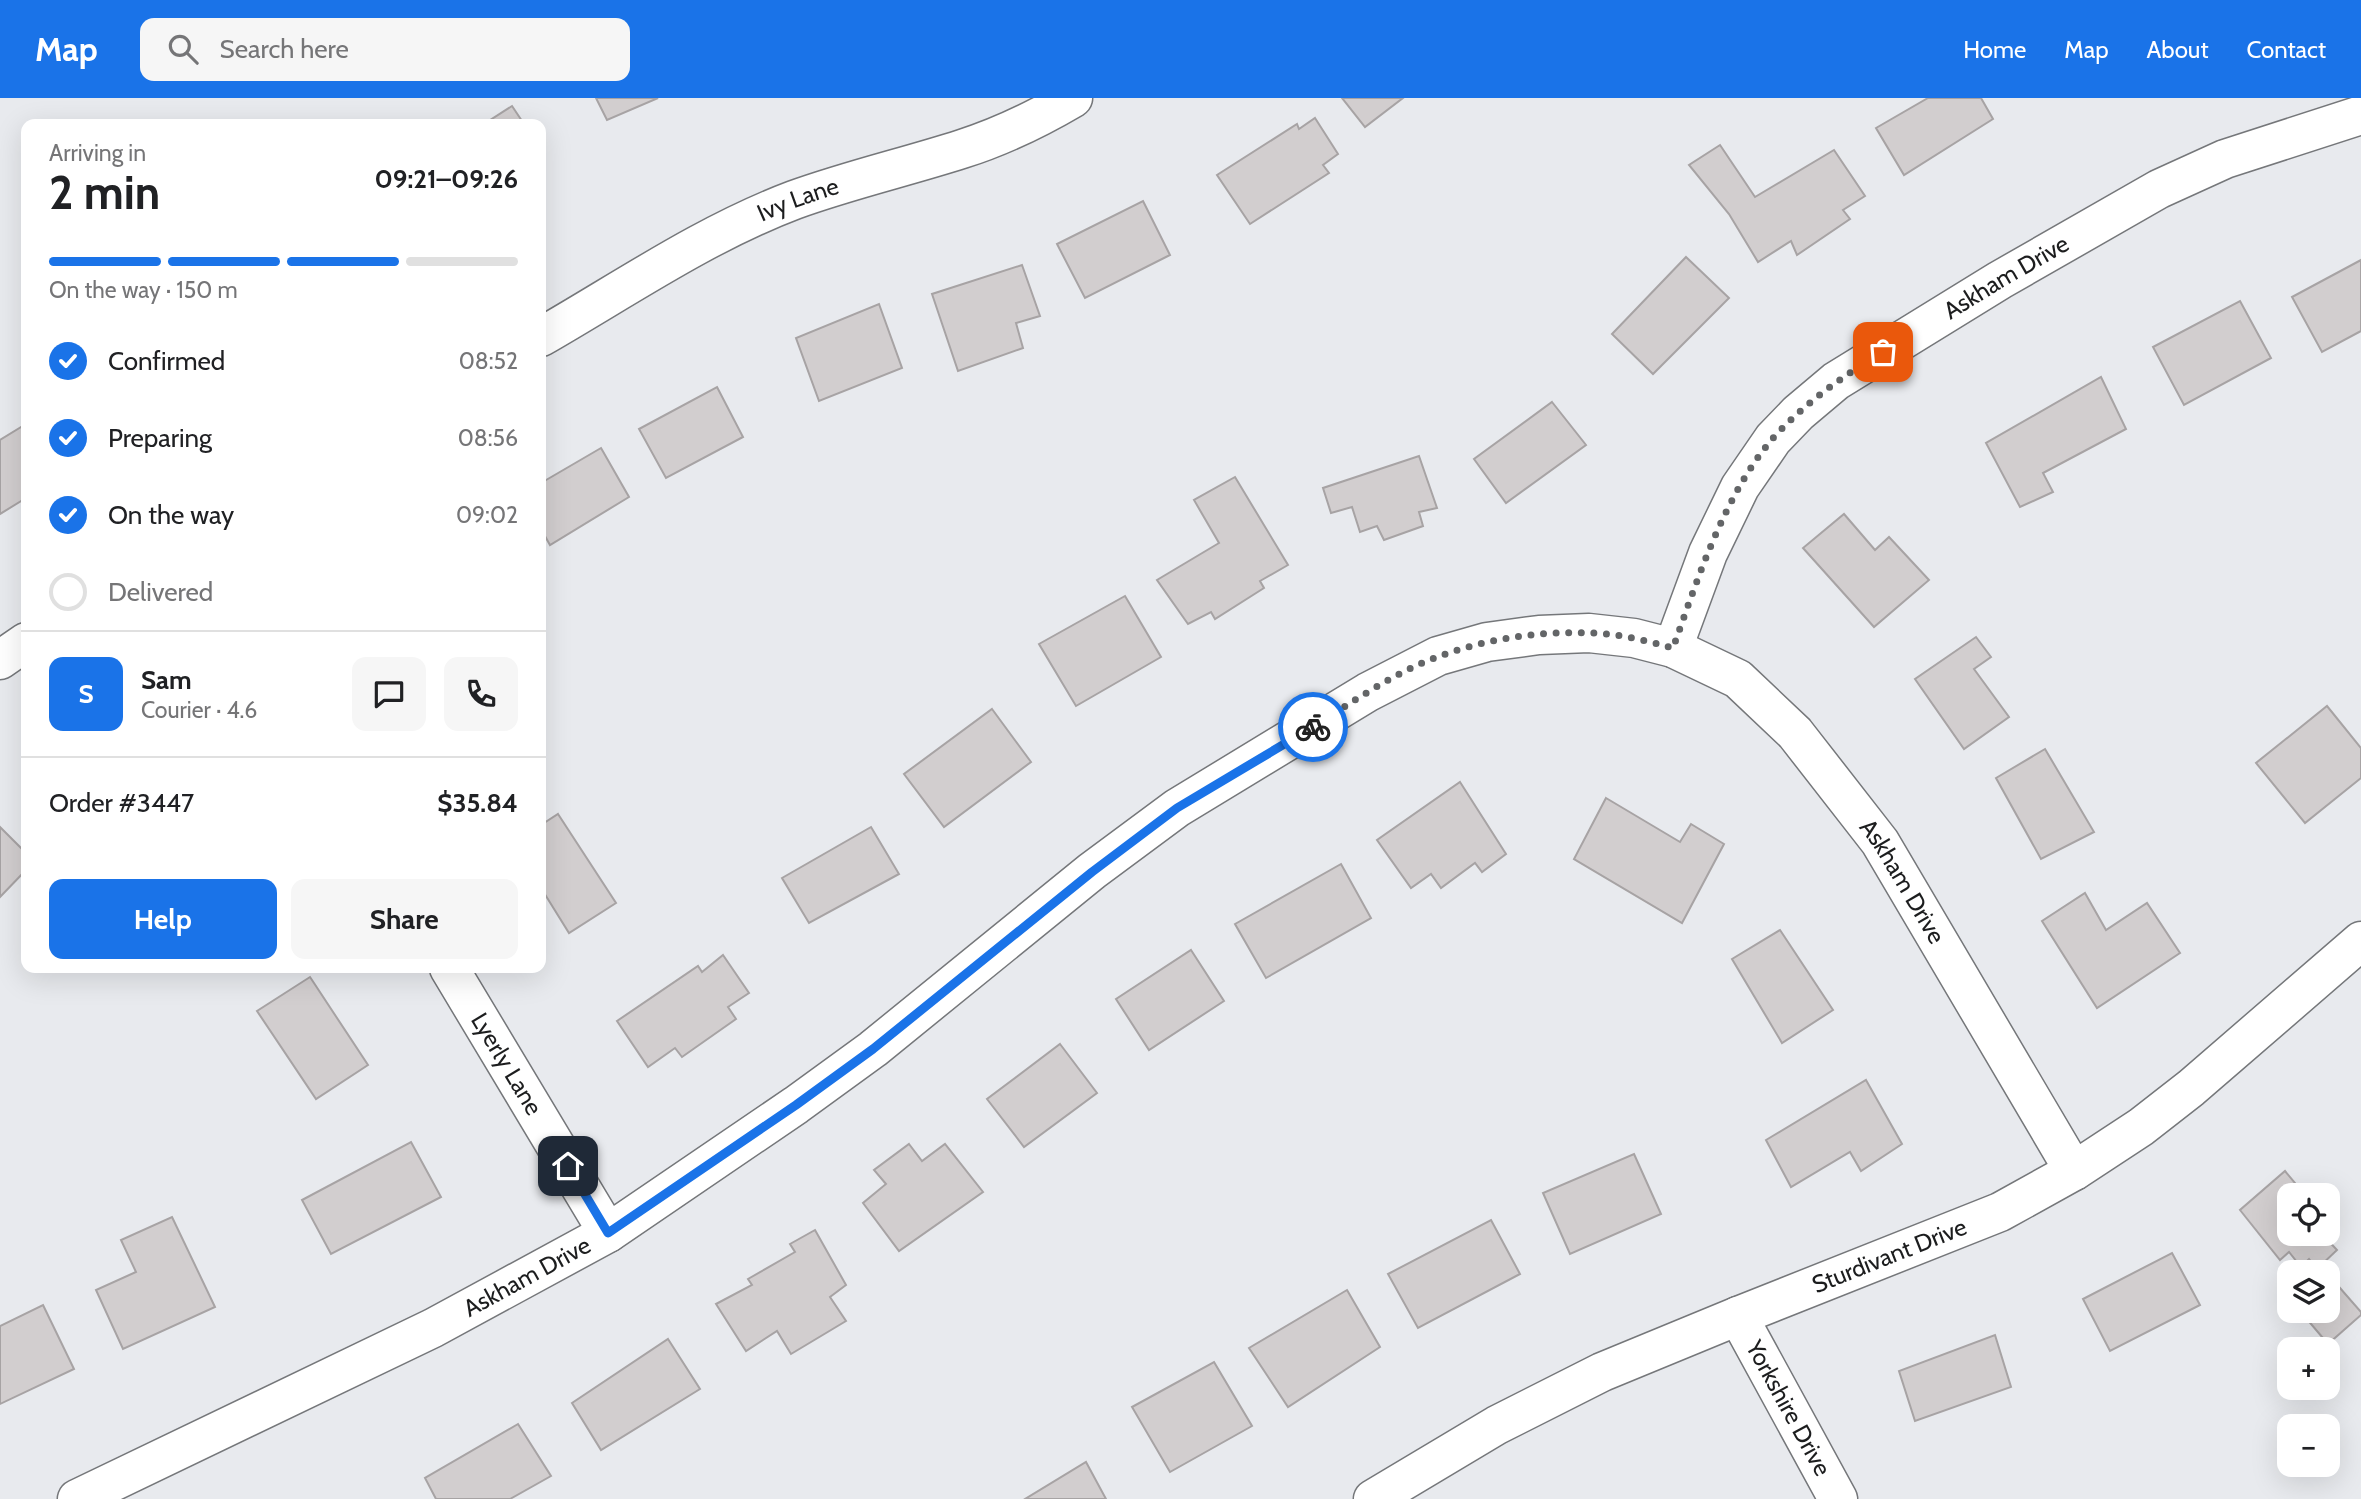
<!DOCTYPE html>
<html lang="en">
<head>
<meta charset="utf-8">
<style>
  :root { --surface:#fff; --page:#f6f6f6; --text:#202124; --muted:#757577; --line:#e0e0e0; --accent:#1a73e8 }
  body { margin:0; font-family:Cabin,sans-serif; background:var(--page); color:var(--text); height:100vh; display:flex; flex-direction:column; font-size:26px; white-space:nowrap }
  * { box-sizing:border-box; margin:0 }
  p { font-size:23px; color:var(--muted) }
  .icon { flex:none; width:38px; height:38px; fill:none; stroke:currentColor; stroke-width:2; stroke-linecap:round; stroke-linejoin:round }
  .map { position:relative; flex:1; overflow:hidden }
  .details { position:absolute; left:21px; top:21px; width:525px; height:854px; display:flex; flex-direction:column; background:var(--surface); border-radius:14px; box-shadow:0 7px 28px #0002 }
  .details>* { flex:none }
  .buttons { position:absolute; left:2277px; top:1085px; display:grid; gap:14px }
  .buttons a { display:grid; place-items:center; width:63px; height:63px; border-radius:14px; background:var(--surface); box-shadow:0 7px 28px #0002; font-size:35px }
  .pin { position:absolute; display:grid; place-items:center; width:60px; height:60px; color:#fff; margin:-30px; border-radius:14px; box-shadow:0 4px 10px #0006 }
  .courier { position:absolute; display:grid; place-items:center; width:70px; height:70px; margin:-35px; border:5px solid #1a73e8; border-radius:50%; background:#fff; color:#222; box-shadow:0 2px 9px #0007 }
  .summary em { font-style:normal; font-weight:800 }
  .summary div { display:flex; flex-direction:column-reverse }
  .summary { display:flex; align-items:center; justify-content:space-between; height:119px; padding:0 28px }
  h1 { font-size:46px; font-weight:800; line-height:52px }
  .bar { display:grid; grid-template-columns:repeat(4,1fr); gap:10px 7px; align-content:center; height:84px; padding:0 28px }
  .bar i { height:9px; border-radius:5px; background:var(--line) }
  .bar .active { background:var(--accent) }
  .bar p { grid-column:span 4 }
  .line { display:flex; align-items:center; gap:18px; padding:0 28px; border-top:2px solid var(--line) }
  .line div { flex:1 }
  .round { display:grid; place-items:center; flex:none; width:74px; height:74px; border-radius:14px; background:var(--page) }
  ol { padding:0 28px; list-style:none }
  li { display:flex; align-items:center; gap:21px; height:77px }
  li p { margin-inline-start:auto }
  li .icon { padding:7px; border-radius:50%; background:var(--accent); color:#fff; stroke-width:4 }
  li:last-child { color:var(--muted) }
  li i { width:38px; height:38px; border:4px solid var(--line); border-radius:50% }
  .button { display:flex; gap:14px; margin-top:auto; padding:14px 28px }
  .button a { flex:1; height:80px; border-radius:14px; background:var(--accent); color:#fff; font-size:28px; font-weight:800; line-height:80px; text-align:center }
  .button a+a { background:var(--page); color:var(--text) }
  header { display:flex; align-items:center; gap:42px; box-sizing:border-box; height:98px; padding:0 35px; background:var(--accent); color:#fff }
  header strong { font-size:33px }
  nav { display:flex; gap:38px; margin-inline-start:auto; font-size:24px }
  .search { width:490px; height:63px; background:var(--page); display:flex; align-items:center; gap:18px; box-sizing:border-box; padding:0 24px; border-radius:14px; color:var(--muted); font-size:26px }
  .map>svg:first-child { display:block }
  .building { fill:#d2cecf; stroke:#a7a3a4; stroke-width:2 }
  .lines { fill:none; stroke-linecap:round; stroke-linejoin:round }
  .minor-casing { stroke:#75777a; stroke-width:41 }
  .minor { stroke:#fff; stroke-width:38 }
  .done { stroke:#636567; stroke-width:7; stroke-dasharray:0 12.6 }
  .route { stroke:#1a73e8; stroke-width:9 }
  .labels { text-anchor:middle; stroke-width:6; stroke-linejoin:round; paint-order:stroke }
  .street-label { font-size:24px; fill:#1c1d1e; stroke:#f5f8fb }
</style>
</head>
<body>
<header>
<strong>Map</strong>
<div class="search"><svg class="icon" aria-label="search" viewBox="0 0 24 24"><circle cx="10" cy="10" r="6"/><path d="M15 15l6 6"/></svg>Search here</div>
<nav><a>Home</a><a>Map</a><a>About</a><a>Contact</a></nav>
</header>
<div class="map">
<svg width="2361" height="1401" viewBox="0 0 2361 1401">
  <rect width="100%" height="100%" fill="#e8eaee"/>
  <g class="building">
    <polygon points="596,0 658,0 607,22"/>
    <polygon points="1342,0 1403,0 1365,29"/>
    <polygon points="1928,0 1981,0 1993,21 1904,77 1876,30"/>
    <polygon points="512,8 524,26 484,26"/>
    <polygon points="1315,20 1338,56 1323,67 1329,75 1250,126 1217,77 1297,26 1299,31"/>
    <polygon points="1720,47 1755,99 1834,52 1865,98 1843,112 1850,121 1797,157 1791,143 1758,164 1729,116 1689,67"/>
    <polygon points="1143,103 1170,157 1085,200 1057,146"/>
    <polygon points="1686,159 1729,200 1653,276 1612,236"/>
    <polygon points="2361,162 2361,233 2322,254 2292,199"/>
    <polygon points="1022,167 1040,218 1016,225 1023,250 958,273 932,196"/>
    <polygon points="2240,203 2271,260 2184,307 2153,249"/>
    <polygon points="879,206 902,270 819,303 796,240"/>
    <polygon points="2101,279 2126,331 2043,375 2053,394 2020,409 1986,345"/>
    <polygon points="717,289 743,339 666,380 639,331"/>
    <polygon points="1552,304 1586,347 1506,405 1474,361"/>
    <polygon points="26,326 26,400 0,416 0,342"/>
    <polygon points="601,350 629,399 550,447 541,431 541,385"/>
    <polygon points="1419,358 1437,410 1419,414 1423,428 1384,442 1377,428 1360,434 1352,409 1331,415 1323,390"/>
    <polygon points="1235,379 1288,467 1260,483 1264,490 1215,521 1211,514 1188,526 1157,482 1219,445 1194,402"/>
    <polygon points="1844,416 1875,452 1889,439 1929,482 1874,529 1803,450"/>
    <polygon points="1125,498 1161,559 1076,608 1039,546"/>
    <polygon points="1976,539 1991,559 1974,571 2009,619 1964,651 1915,581"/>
    <polygon points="2327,608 2361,650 2361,680 2305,725 2256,665"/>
    <polygon points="992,611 1031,664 944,729 904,676"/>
    <polygon points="2045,651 2094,734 2041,761 1996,680"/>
    <polygon points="1460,684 1506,756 1482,774 1475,765 1441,790 1431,776 1411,790 1377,742"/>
    <polygon points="1606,700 1680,744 1691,726 1724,746 1682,825 1574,761"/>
    <polygon points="558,716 616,805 569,835 541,790 541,727"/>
    <polygon points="0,729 26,755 26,772 0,799"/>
    <polygon points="871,729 899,776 809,825 782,780"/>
    <polygon points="1341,766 1371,820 1266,880 1235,826"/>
    <polygon points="2085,795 2106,832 2147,805 2180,855 2097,910 2042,823"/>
    <polygon points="1780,832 1833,912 1782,945 1732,861"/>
    <polygon points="1191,852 1224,903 1149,952 1116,901"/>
    <polygon points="723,857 749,895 728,909 736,921 682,959 675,950 648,969 617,923 698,868 702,874"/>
    <polygon points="310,879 368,967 316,1001 257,913"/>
    <polygon points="1060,946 1097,995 1024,1049 987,1001"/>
    <polygon points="1866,982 1902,1046 1861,1073 1850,1054 1791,1089 1766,1042"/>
    <polygon points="411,1044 441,1099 331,1156 302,1102"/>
    <polygon points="909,1046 922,1063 945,1046 983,1094 899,1153 863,1105 886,1086 874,1072"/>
    <polygon points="1634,1056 1661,1116 1570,1156 1543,1095"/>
    <polygon points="2285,1073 2305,1097 2289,1097 2289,1136 2322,1136 2337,1152 2317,1171 2309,1161 2301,1169 2289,1154 2280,1162 2240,1112"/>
    <polygon points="172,1119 215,1209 123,1251 96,1192 136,1174 121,1142"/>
    <polygon points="1491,1122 1520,1176 1418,1230 1388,1176"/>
    <polygon points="815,1132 846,1187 830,1199 846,1223 791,1256 777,1233 746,1253 716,1206 752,1187 748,1181 795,1154 790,1146"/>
    <polygon points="2172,1155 2200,1207 2110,1253 2083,1201"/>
    <polygon points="2333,1182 2361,1214 2361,1217 2328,1246 2300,1213 2328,1213 2328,1187"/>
    <polygon points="1347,1192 1380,1249 1288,1309 1249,1250"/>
    <polygon points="43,1207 74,1271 0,1306 0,1228"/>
    <polygon points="1995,1237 2011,1289 1915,1323 1899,1273"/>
    <polygon points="668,1241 700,1291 601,1352 572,1305"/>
    <polygon points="1214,1264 1252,1328 1170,1374 1132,1309"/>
    <polygon points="518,1326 551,1378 510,1401 436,1401 425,1380"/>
    <polygon points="1086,1364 1106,1401 1025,1401"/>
  </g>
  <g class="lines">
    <g class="minor-casing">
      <g id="minor">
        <path id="s1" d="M541,239C623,192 704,136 794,102C849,82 906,69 962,51C1000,39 1039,20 1073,0"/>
        <path id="s2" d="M1673,550L1708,455L1740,389L1773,341L1798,315L1836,283L2000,182L2159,91L2225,61L2361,17"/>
        <polyline points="0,562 26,544"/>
        <path id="s3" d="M449,870L608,1135"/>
        <path id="s4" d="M1738,1218L1838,1401"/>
        <path id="s5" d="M77,1401L433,1230L608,1135L796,1007L873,951L1092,773L1177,710L1368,594L1438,558L1487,544L1539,537L1589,535L1634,540L1673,550L1738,581L1795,635L1880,744L2074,1073"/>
        <path id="s6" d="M1373,1401L1497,1327L1602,1274L1738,1218L2000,1114L2074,1073L2141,1029L2191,990L2361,843"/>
      </g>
    </g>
    <use href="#minor" class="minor"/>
  </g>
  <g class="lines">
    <path class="done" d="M1313,629C1352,604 1397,573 1440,558C1486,541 1539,533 1589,535C1617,535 1646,543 1673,550C1698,480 1725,395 1774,339C1806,304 1843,278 1883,254"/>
    <polyline class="route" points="568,1068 608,1135 796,1007 873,951 1092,774 1177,710 1313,629"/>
  </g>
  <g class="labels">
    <g class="street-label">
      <text dy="8" stroke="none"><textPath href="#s1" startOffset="292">Ivy Lane</textPath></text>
      <text dy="8" stroke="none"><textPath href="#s2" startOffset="518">Askham Drive</textPath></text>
      <text dy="8" stroke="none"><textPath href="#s5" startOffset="2180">Askham Drive</textPath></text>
      <text dy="8" stroke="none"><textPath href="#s3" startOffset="112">Lyerly Lane</textPath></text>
      <text dy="8" stroke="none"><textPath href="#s6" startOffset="572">Sturdivant Drive</textPath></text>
      <text dy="8" stroke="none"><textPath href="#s5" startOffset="502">Askham Drive</textPath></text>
      <text dy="8" stroke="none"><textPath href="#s4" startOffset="105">Yorkshire Drive</textPath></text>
    </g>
  </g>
</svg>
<div class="buttons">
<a><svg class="icon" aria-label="locate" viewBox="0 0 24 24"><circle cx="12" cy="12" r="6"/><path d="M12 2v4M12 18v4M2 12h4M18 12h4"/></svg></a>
<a><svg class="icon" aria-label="layers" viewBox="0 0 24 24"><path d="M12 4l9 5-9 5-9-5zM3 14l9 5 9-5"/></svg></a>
<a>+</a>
<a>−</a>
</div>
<div class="pin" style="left:1883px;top:254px;background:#ea580c"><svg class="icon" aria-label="bag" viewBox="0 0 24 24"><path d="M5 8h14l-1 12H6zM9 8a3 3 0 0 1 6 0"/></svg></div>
<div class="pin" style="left:568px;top:1068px;background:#1f2937"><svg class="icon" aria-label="home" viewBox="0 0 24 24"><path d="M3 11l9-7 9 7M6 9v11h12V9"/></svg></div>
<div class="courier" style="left:1313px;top:629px"><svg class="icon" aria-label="bike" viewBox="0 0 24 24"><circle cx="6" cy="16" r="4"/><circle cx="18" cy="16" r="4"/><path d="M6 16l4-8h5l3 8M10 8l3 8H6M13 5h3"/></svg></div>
<section class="details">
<div class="summary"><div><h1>2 min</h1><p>Arriving in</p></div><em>09:21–09:26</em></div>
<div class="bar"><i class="active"></i><i class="active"></i><i class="active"></i><i></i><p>On the way · 150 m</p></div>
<ol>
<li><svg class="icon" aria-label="check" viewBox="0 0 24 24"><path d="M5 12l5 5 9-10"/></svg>Confirmed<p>08:52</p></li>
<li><svg class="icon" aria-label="check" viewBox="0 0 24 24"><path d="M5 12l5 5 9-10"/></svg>Preparing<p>08:56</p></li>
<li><svg class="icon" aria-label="check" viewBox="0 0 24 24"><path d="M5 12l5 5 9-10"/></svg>On the way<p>09:02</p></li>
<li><i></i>Delivered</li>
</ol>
<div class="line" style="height:126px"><b class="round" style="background:var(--accent);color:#fff">S</b><div><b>Sam</b><p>Courier · 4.6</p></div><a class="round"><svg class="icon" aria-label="chat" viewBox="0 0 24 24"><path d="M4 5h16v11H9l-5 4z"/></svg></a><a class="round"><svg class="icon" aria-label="phone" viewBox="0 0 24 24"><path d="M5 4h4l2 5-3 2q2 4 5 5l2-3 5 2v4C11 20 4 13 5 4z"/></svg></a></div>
<div class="line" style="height:91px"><div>Order #3447</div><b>$35.84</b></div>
<div class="button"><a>Help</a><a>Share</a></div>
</section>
</div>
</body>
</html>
